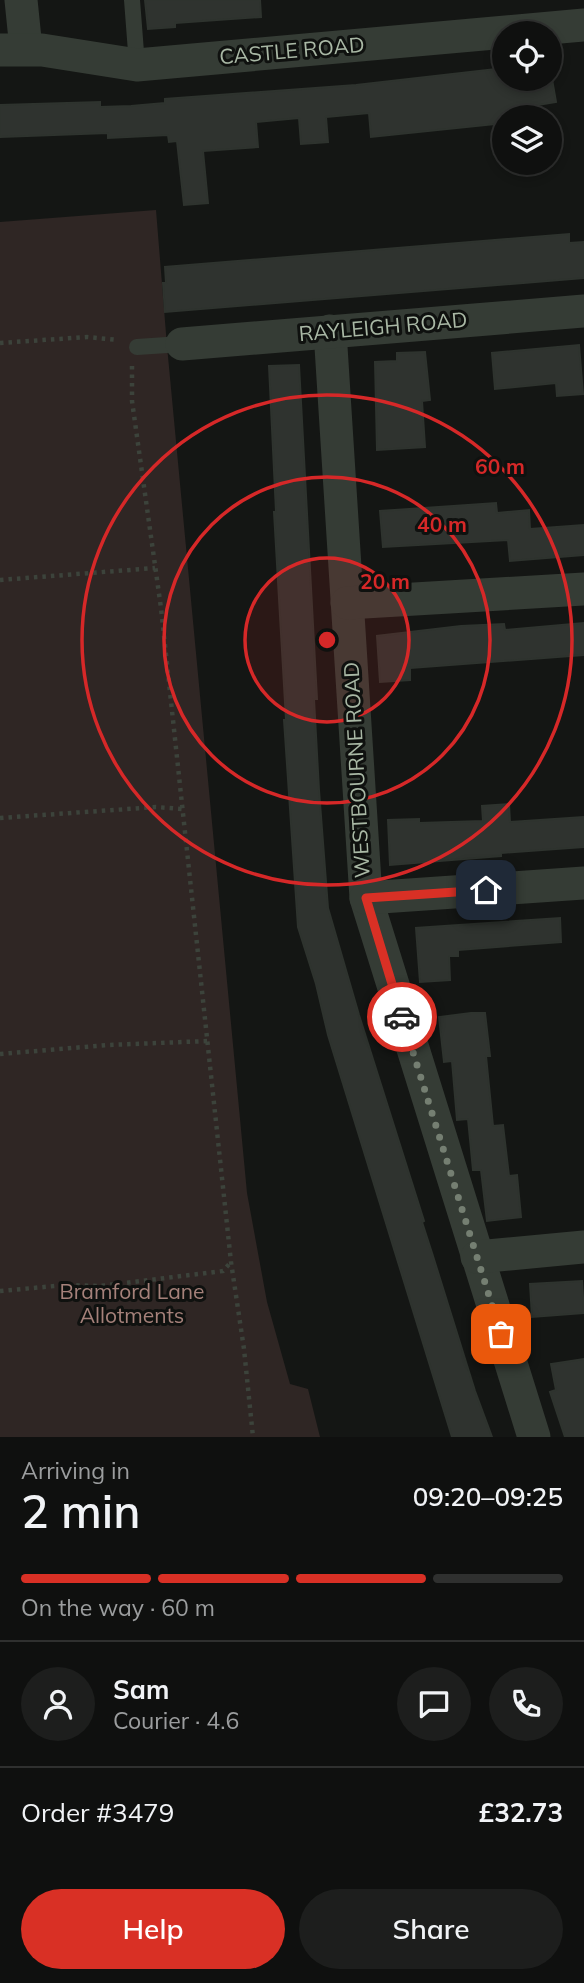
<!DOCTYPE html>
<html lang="en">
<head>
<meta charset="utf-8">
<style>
  :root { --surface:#0f100f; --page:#1d1e1d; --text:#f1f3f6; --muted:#9b9d9e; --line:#2f302f; --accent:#d93025 }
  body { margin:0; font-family:Mulish,sans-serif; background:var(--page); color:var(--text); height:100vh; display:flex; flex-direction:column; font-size:26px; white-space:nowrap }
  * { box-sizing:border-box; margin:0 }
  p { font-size:23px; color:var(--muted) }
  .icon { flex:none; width:38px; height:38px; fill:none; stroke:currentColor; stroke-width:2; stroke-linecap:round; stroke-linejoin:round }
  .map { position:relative; height:1437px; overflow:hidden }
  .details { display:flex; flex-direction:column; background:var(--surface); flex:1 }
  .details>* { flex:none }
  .buttons { position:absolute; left:492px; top:21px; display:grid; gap:14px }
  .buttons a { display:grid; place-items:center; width:70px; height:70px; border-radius:50%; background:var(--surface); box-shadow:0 4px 10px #0003,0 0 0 2px var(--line); font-size:35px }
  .pin { position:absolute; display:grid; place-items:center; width:60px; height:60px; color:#fff; margin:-30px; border-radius:14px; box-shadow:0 4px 10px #0006 }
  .courier { position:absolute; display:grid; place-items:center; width:70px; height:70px; margin:-35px; border:5px solid #d93025; border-radius:50%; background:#fff; color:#222; box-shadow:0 2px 9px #0007 }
  .head em { font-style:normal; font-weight:600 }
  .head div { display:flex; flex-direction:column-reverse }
  .head { display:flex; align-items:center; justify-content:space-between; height:119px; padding:0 21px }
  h1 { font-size:46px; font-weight:600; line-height:52px }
  .bar { display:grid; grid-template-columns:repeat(4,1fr); gap:10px 7px; align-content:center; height:84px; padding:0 21px }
  .bar i { height:9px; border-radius:5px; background:var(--line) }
  .bar .selected { background:var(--accent) }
  .bar p { grid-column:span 4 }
  .line { display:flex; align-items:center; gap:18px; padding:0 21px; border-top:2px solid var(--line) }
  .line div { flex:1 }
  .round { display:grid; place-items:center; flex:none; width:74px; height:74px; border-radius:37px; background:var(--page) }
  .cta { display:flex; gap:14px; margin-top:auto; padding:14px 21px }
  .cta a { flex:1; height:80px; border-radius:42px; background:var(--accent); color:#fff; font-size:28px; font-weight:600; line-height:80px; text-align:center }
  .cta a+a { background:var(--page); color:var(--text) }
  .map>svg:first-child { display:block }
  .green { fill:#2f2624 }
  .building { fill:#2f332f; stroke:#2e332e; stroke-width:2 }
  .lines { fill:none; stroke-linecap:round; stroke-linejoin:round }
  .path { stroke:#3c433b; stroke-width:4.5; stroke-dasharray:3.5 5; stroke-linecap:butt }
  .service { stroke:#353c35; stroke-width:16 }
  .minor { stroke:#353c35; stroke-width:33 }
  .done { stroke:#757f72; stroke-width:7; stroke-dasharray:0 12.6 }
  .route { stroke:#d93025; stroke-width:9 }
  .ring { fill:none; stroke:#d62828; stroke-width:3.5 }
  .labels { text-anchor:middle; stroke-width:6; stroke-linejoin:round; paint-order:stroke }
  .street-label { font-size:21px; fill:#a9b8a5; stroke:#0f110f }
  .park-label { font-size:21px; fill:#a5817a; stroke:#0f110f }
  .centre { fill:#d62828; stroke:#0f110f; stroke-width:3.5 }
  .ring-label { font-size:21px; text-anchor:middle; font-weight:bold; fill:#d62828; stroke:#0f110f; stroke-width:6; stroke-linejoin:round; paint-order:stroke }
</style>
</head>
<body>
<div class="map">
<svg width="584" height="1437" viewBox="0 0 584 1437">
  <rect width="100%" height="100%" fill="#141614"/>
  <polygon class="green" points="156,210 167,346 247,1193 267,1302 290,1384 308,1389 320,1437 0,1437 0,222"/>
  <g class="building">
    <polygon points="145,0 260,0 261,17 175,23 175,27 148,29"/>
    <polygon points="504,68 504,79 552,79 556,102 514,109 515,117 504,117 504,123 371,137 369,113 326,117 328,142 315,143 301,144 299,118 256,122 258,147 203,151 208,203 184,205 177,141 169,142 168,135 108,138 108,133 0,137 0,105 100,102 100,107 131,106 165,103 165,99 356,85"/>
    <polygon points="569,234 569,243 584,242 584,278 165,312 163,283 166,283 165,267"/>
    <polygon points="579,345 583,394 557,396 556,383 495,389 492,353"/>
    <polygon points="425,352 430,400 422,401 425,447 377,450 375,362 397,361 397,353"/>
    <polygon points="299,365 317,699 314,699 319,790 328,908 359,1015 424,1221 422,1222 432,1253 475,1391 492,1437 452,1437 328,1035 316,984 298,927 284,720 286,720 274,512 276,512 269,366"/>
    <polygon points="496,503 497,513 529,510 530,529 584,525 584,555 510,561 508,540 383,547 380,511"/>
    <polygon points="584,623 584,655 410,668 410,680 380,682 377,636 461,626 504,624 505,630"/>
    <polygon points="509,804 510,822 584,817 584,847 501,853 501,856 390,865 388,820 419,819 419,823 483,821 482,806"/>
    <polygon points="560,918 561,942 458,950 458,956 449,956 450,980 420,982 416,928"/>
    <polygon points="471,1013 485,1013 490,1056 486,1056 493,1126 503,1125 509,1176 517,1175 521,1217 487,1221 481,1170 473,1170 468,1119 457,1120 452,1061 444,1062 439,1017"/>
    <polygon points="582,1281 584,1313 532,1317 530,1284"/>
    <polygon points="584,1359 584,1437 565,1437 550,1392 556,1390 551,1364"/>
  </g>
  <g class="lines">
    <g class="path">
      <polyline points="0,343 87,337 118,340"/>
      <polyline points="132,366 132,401 161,608 231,1262 244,1349 253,1437"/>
      <polyline points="0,580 155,568"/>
      <polyline points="0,818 156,807 183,809"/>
      <polyline points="0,1054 108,1045 208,1041"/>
      <polyline points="0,1291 66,1285 100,1286 223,1271 231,1262"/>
    </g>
    <g class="service">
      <polyline points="132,0 137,65"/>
      <polyline points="137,347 182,344"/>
    </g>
    <g class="minor">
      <polyline points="21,0 26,49"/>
      <polyline points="0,50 42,50 137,65 584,25"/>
      <polyline points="330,331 366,898 534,1437"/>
      <polyline points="182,344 584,311"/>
      <polyline points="347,603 584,589"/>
      <polyline points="366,898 584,883"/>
      <polyline points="477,1257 584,1247"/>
    </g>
  </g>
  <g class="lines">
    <polyline class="done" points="402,1017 501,1334"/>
    <polyline class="route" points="402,1017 366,898 486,890"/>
  </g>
  <circle cx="327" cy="640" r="82" fill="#d62828" fill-opacity=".12"/>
  <g class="ring">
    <circle cx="327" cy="640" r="82"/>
    <circle cx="327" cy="640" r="163"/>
    <circle cx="327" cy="640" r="245"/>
  </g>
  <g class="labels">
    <g class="street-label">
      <text transform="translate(292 51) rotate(-5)" y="7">CASTLE ROAD</text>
      <text transform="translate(383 327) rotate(-5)" y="7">RAYLEIGH ROAD</text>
      <text transform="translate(357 770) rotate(-93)" y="7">WESTBOURNE ROAD</text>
    </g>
    <g class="park-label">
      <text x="132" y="1299">Bramford Lane<tspan x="132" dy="24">Allotments</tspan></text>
    </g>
  </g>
  <circle cx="327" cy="640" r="10" class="centre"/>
  <g class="ring-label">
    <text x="500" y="474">60 m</text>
    <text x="442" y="532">40 m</text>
    <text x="385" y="589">20 m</text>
  </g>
</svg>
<div class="buttons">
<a><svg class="icon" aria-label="locate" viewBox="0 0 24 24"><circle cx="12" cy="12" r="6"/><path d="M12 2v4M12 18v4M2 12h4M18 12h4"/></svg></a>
<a><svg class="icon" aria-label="layers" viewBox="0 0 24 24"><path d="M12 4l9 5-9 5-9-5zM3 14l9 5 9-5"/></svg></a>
</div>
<div class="pin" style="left:501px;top:1334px;background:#ea580c"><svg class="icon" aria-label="bag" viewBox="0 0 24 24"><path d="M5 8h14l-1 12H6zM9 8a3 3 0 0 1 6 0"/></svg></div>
<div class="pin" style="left:486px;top:890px;background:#1f2937"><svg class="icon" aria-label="home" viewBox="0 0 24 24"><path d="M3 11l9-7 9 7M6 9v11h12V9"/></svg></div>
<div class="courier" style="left:402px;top:1017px"><svg class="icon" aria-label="car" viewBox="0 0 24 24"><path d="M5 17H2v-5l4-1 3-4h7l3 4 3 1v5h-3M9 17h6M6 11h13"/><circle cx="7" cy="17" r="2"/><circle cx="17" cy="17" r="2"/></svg></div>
</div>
<section class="details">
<div class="head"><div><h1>2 min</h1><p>Arriving in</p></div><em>09:20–09:25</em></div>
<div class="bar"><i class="selected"></i><i class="selected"></i><i class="selected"></i><i></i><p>On the way · 60 m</p></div>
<div class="line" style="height:126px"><a class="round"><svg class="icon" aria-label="person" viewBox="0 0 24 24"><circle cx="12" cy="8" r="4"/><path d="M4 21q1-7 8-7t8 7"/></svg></a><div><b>Sam</b><p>Courier · 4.6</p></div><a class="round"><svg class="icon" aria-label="chat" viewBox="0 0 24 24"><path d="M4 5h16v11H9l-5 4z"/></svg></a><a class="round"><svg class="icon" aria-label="phone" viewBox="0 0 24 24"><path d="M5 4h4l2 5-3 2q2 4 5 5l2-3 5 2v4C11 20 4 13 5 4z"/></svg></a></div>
<div class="line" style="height:91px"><div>Order #3479</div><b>£32.73</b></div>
<div class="cta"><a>Help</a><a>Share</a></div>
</section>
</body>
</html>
